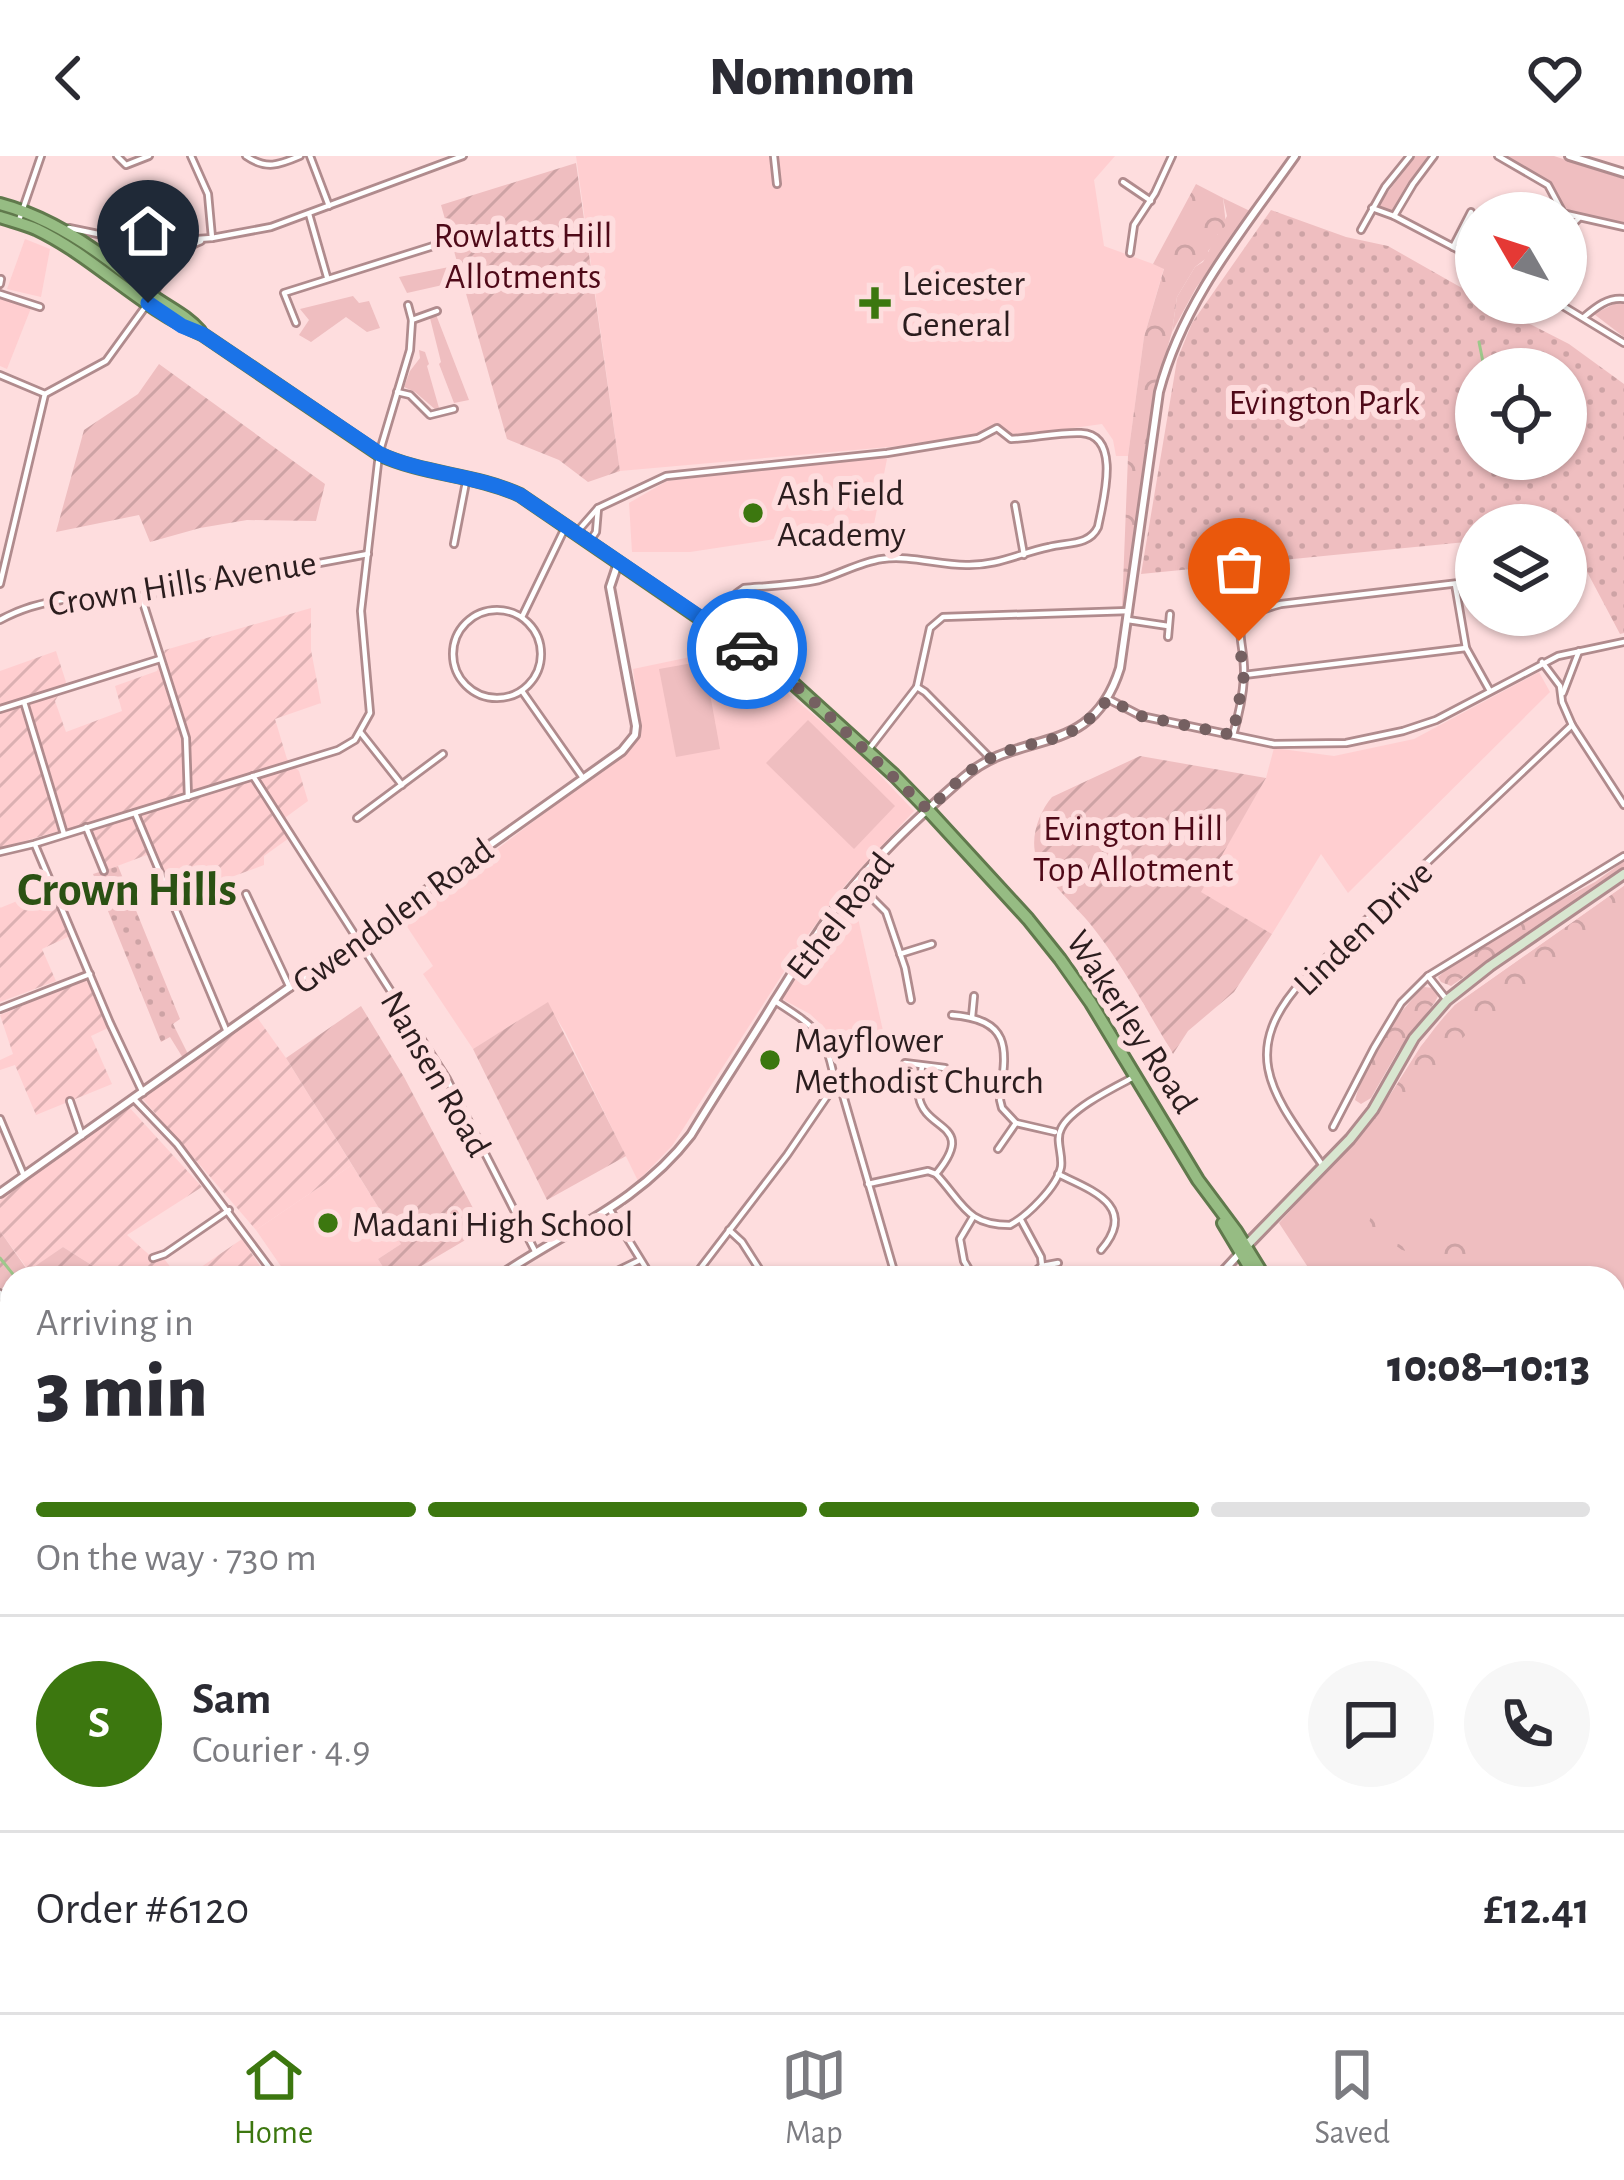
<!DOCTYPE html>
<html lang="en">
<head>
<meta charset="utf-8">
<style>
  :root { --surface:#fff; --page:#f7f7f7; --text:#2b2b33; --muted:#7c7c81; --line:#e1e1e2; --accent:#3c770f }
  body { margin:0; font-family:"Alegreya Sans",sans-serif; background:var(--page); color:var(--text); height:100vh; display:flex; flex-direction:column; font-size:45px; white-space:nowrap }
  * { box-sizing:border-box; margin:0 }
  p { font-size:39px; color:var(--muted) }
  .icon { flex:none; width:66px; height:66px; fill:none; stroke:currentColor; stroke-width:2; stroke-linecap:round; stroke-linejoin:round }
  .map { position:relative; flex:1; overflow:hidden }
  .sheet { position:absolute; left:0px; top:1110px; width:1626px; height:747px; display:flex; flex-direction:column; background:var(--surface); border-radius:36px 36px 0 0; box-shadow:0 3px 9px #0004 }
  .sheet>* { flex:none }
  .needle { width:78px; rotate:309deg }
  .controls { position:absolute; left:1455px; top:36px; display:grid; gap:24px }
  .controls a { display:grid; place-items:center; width:132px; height:132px; border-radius:50%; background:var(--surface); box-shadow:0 3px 9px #0004; font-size:60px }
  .pin { position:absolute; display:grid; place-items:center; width:102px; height:102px; color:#fff; margin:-123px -51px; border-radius:50% 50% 50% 0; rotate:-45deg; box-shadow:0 0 12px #0007 }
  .pin .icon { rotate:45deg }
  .courier { position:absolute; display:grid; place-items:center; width:120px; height:120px; margin:-60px; border:9px solid #1a73e8; border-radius:50%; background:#fff; color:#222; box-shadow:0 3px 15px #0007 }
  .headline em { font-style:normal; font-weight:800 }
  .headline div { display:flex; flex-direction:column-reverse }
  .headline { display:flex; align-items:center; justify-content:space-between; height:204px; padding:0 36px }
  h1 { font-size:78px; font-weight:800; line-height:90px }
  .bar { display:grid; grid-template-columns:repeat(4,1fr); gap:18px 12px; align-content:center; height:144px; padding:0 36px }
  .bar i { height:15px; border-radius:9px; background:var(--line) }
  .bar .selected { background:var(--accent) }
  .bar p { grid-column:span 4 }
  .line { display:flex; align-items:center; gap:30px; padding:0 36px; border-top:3px solid var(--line) }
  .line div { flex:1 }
  .round { display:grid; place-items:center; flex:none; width:126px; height:126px; border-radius:63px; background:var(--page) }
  header { display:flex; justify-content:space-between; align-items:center; height:156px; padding:0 36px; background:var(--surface); font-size:54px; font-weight:800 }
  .tabs { display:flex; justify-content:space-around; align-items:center; height:168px; border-top:3px solid var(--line); background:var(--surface); font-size:33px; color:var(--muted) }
  .tabs a { display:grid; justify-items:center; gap:6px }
  .tabs .selected { color:var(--accent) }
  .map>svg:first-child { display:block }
  .built { fill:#ffced0 }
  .industrial { fill:url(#industrial-furrows) }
  .grass { fill:#efbec0 }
  .forest { fill:url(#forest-crowns) }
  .park { fill:url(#park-dots); fill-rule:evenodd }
  .garden { fill:url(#garden-furrows) }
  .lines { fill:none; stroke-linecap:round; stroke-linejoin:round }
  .stream { stroke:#9ec88b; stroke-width:3 }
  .minor-casing { stroke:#b08b8d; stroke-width:10 }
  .tertiary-casing { stroke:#b08b8d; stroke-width:12 }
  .secondary-casing { stroke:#b08b8d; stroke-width:14 }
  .trunk-casing { stroke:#60794c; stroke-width:16 }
  .minor { stroke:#fff; stroke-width:4.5 }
  .tertiary { stroke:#fff; stroke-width:6 }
  .secondary { stroke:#d8e6d0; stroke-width:8 }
  .trunk { stroke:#96bc83; stroke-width:10 }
  .done { stroke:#756061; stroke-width:12; stroke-dasharray:0 21.6 }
  .route { stroke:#1a73e8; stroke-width:15 }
  .poi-dot { fill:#3c770f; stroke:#feddde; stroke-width:4.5 }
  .labels { text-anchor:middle; stroke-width:12; stroke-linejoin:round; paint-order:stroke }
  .park-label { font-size:36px; fill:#4f0918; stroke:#feddde }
  .poi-label { font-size:36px; fill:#2b1d1e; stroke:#feddde; text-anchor:start }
  .street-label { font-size:36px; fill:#2b1d1e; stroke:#feddde }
  .district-label { font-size:48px; font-weight:bold; fill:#2b5113; stroke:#feddde }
</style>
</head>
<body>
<header><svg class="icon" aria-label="back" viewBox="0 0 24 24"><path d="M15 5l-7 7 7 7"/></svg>Nomnom<svg class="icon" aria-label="heart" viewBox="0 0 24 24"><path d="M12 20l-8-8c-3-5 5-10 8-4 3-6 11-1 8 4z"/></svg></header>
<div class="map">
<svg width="1624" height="1856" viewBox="0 0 1624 1856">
  <defs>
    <pattern id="industrial-furrows" width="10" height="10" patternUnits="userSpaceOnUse" patternTransform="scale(3)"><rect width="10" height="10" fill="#ffced0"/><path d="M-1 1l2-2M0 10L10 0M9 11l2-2" fill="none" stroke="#dbb0b2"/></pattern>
    <pattern id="forest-crowns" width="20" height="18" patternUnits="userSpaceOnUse" patternTransform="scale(3)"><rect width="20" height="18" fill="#efbec0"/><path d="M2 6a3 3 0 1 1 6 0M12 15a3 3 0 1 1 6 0" fill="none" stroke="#cda3a5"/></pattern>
    <pattern id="park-dots" width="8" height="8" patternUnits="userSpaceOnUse" patternTransform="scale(3)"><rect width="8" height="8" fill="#efbec0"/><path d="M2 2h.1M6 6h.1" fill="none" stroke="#cda3a5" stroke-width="1.8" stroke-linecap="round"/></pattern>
    <pattern id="garden-furrows" width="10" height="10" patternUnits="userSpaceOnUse" patternTransform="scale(3)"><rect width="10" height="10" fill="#efbec0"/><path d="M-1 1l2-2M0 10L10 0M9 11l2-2" fill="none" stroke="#cda3a5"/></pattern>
  </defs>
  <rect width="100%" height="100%" fill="#feddde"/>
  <g class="built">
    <polygon points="576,0 1115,0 1094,24 1104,90 1164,112 1144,181 1128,300 1116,300 1113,284 1102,268 1002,282 993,275 911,289 620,315"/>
    <polygon points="25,83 50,93 41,141 7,133"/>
    <polygon points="0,142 31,152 7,213 0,210"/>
    <polygon points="883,301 887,303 874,368 690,396 632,396 629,347 667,325"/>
    <polygon points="733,492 857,595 914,655 847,727 807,780 672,990 638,1025 565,876 547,847 473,893 423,818 433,810 400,760 492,697 633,590 639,579 640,567 633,513"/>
    <polygon points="1539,516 1550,536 1348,737 1321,698 1272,778 1200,736 1266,622 1274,592 1334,600 1414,583"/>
    <polygon points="854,744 885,884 836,899 825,872 810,858 782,843 815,787 845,747"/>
    <polygon points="352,1009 401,1088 378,1103 390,1122 289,1122 256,1074"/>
  </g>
  <g class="industrial">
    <polygon points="311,452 311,494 321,547 275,563 287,603 299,615 308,645 282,664 292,680 264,700 264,709 171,743 152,697 104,715 90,672 66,673 0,692 0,515 56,495 66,526 55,545 66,576 122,555 115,530 157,515 165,494"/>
    <polygon points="49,732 70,780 42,793 56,825 0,846 0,752"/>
    <polygon points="88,822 108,872 91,880 112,928 36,959 15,909 0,914 0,904 13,898 0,859"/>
    <polygon points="254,857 286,902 352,1009 256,1074 142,942"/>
    <polygon points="129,951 202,1031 127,1079 155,1104 165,1104 179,1122 112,1122 63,1091 29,1115 0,1075 0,1044"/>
    <polygon points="242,1083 268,1122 185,1122"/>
  </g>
  <g class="grass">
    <polygon points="1415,0 1430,0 1390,57 1376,52"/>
    <polygon points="1503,0 1554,0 1624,23 1624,68 1563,54 1551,27"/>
    <polygon points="1223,42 1250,55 1196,132 1172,176 1177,141 1195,111 1203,106 1227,60"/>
    <polygon points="454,110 460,127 450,131 447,128 407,137 399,121"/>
    <polygon points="353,140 359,147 369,145 380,172 367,176 346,161 311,186 299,179 309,164 300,153"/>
    <polygon points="1618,146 1624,147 1624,181 1594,158"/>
    <polygon points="435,156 469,244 454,247 439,208 441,206 429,158"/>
    <polygon points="419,194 425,196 429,208 427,210 439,252 436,254 415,236 404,231 410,215 420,202"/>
    <polygon points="704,505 720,593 676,601 659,513"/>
    <polygon points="808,564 895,650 854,693 766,607"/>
    <polygon points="1624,730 1624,1536 1614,1538 1614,1122 1315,1122 1279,1067 1376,961 1421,890 1455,849"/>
  </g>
  <g class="forest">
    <polygon points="1196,28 1223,42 1226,69 1217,79 1218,84 1208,95 1209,100 1195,111 1177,141 1172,176 1154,239 1129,455 1122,454 1128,300 1144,181 1164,113 1153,108"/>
    <polygon points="1624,705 1624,711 1451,830 1441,826 1438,821 1446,814 1529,761 1595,726"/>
    <path d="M1624,730V762L1469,875L1447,899L1395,967L1381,974L1322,1040L1318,1032V1026C1338,1004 1359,983 1376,960C1403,923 1422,882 1455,849Z"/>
    <path d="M1424,831L1433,832L1438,840L1435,846L1398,895L1371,942L1361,948L1355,944C1365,906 1396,857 1424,831Z"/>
    <polygon points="1380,1047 1386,1051 1385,1057 1378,1065 1381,1070 1399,1079 1410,1077 1421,1082 1478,1088 1491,1093 1494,1101 1479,1107 1467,1107 1459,1122 1422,1101 1397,1092 1398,1086 1386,1079 1374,1083 1367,1076 1371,1059"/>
    <polygon points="1213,1845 1285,1845 1243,1856 1215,1856"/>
  </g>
  <g class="park">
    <path d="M1271,54L1346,81L1388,90L1476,140V147H1489L1569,188L1624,228V477L1620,478L1566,376V369H1476V385L1141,418L1177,204L1192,167ZM1476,213H1566V303H1476Z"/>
    <polygon points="118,710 180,863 173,868 188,898 183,902 170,881 161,886 93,718"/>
  </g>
  <g class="garden">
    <polygon points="576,7 620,315 588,326 559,304 507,283 441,49"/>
    <polygon points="159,208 325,328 316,365 247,364 200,372 150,386 139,359 56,376 84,274 138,238"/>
    <path d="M1140,600L1266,622L1201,736L1272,778L1234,836L1188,875L1173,898C1147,855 1123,809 1091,769C1076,750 1046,724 1037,703C1029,683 1039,656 1052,641Z"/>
    <polygon points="548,846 626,1000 547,1044 473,893"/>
    <polygon points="361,850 404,921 484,1073 401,1122 390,1122 378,1103 401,1088 286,902"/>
    <polygon points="0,1075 28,1115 63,1091 112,1122 12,1122 12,1127 0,1133"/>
    <polygon points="453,1845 521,1845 506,1856 429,1856"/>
  </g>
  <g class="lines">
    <g class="stream">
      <polyline points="1479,186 1484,211"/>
      <polyline points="0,1102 16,1122"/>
      <polyline points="1614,1356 1624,1349"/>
      <polyline points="781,1845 870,1856"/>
      <polyline points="1084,1856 1193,1845"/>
    </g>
    <g class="minor-casing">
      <g id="minor">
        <polyline points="117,0 126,9 149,0"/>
        <polyline points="191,0 208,38 212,82"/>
        <path d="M246,0C266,14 279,9 300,0"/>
        <polyline points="310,0 329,50"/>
        <polyline points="774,0 777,28"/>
        <polyline points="1498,0 1548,29 1563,57"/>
        <polyline points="1123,26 1151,45"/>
        <polyline points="1372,52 1394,60 1476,103"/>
        <polyline points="309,58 327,121"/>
        <polyline points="1566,58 1624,71"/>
        <polyline points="1394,60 1413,28 1434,0"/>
        <polyline points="18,67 41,0"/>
        <polyline points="69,72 103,79 168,85 212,82 271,71 463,0"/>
        <polyline points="1361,74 1385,31 1410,0"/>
        <polyline points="1566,75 1579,62"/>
        <polyline points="1453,91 1471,56"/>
        <polyline points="1130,97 1134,69 1155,37 1172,0"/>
        <polyline points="0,128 1,123"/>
        <path d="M154,137C167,118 178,93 201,85"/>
        <polyline points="0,138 40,151"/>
        <polyline points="1558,147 1624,187"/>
        <polyline points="408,149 412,164"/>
        <path d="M1584,161C1596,151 1608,141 1624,143"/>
        <polyline points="296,167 284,137 446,86"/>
        <polyline points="0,219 45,238 106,205 148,147"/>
        <polyline points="397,236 410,239 430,259 454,253"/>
        <polyline points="1015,349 1024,399"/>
        <path d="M577,376L598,352L666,320L887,297L978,282L997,272L1011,283C1034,282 1059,276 1081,277C1122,279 1103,345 1098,371C1089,390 1067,386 1049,391C1020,397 997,410 966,409C938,409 910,399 882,403C860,406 840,418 819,424C795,429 769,430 744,432L737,437L714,468"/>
        <polyline points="589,386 596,376 598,352"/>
        <polyline points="454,388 466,326"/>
        <polyline points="0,428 45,238"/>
        <polyline points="1455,428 1466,492 1490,535"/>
        <polyline points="141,440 186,582 188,641"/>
        <circle cx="497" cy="498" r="44"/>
        <polyline points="522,461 564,374"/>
        <path d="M0,464C43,440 92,440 141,440L368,398"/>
        <polyline points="1128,464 1168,470"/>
        <polyline points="1168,481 1170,458"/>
        <polyline points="1542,506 1560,530 1562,546 1572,569 1624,649"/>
        <polyline points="1244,519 1466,492"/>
        <polyline points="917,531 925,536 990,602"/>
        <polyline points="522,535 583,622"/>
        <polyline points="1563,537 1579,495"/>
        <polyline points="1108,543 1141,560 1274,588 1346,587 1403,575 1436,564 1558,500 1624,486"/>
        <polyline points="24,546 64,678"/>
        <polyline points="0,553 160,503"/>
        <polyline points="361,577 402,629"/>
        <path d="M1233,579C1238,562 1243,540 1244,521C1246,476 1221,464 1281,448L1476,425"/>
        <polyline points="869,593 917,531 930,472 943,461 1129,455"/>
        <polyline points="253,620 447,923 536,1097"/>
        <polyline points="135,657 227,876"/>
        <polyline points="357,662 443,598"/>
        <polyline points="86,671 104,715"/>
        <polyline points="35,689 110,867 143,937"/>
        <polyline points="0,696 34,688 338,594 355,584 370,557 361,455 379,298 410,194 412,164 437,155"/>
        <polyline points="856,726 886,756 905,812 911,844"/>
        <polyline points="246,738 290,832"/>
        <polyline points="900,798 932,788"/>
        <polyline points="1447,844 1428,820 1624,700"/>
        <polyline points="0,853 90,818"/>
        <path d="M952,859C1014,864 1006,895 1000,944L1002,952L1016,967"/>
        <polyline points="972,861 974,840"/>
        <polyline points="905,907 945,912"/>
        <path d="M922,910C921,920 917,932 919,941C925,976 978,967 936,1018"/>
        <polyline points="838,933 843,939 896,1122"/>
        <polyline points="135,944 177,988 277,1122"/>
        <polyline points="70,945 82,980"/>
        <polyline points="0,963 24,1020"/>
        <polyline points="1333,971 1374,892 1401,847 1428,820"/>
        <polyline points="998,993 1016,967 1055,976"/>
        <path d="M1323,1010C1275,941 1235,898 1304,823L1572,569"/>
        <path d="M1058,1018C1091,1034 1139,1050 1101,1094"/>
        <path d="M868,1028L928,1015L936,1018C963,1047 966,1069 1010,1069C1027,1060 1057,1031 1061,1011C1063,998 1055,984 1061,973C1070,953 1113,932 1132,922"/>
        <polyline points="610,1054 652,1122"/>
        <polyline points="973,1061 960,1083 964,1105 974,1122"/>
        <polyline points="1021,1064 1041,1101 1042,1110"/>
        <polyline points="729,1074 742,1086 765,1122"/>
        <polyline points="153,1102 165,1098 229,1054"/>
        <polyline points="1032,1118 1042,1110 1058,1107"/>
        <polyline points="603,1122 640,1104"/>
        <path d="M693,1122L787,999L830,936L836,931C826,878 820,874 775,845"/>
        <polyline points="0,1137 12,1166"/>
        <polyline points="0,1306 12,1331"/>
        <polyline points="0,1450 12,1444"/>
        <polyline points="0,1501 12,1495"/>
        <polyline points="0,1554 12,1548"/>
        <polyline points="0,1606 12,1600"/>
        <polyline points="1614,1746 1624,1756"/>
        <polyline points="0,1755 12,1803"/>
        <polyline points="1614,1805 1624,1792"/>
        <polyline points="70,1845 73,1856"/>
        <polyline points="116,1845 119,1856"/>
        <polyline points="167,1845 170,1856"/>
        <polyline points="216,1845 220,1856 243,1845"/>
        <polyline points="326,1845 331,1856"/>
        <polyline points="1342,1845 1353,1856"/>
        <polyline points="1442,1845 1453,1856"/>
        <polyline points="1579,1845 1591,1856"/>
        <polyline points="1179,1852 1180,1856"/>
        <polyline points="334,1856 355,1845"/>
        <polyline points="561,1856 571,1845"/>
        <polyline points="730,1856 733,1845"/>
      </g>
    </g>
    <g class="tertiary-casing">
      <g id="tertiary">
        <polyline points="1569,0 1624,17"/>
        <polyline points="0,1037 622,595 635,579 636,570 610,431 618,407"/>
        <path d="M496,1122C566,1074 637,1049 691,979C718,934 747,891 774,846C794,815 812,783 834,754C871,705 917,662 963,622C1020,571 1091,605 1120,512L1159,236C1183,145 1242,75 1295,0"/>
        <polyline points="1217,1122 1239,1098"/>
        <polyline points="0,1393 12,1388"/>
        <polyline points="0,1819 12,1809"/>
      </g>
    </g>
    <g class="secondary-casing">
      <g id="secondary">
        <polyline points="1246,1090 1350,983 1373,954 1414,882 1447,844 1490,810 1624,718"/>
        <polyline points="1614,1557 1624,1550"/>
        <polyline points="0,1647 12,1683"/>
        <polyline points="21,1845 23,1856"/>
      </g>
    </g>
    <g class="trunk-casing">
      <g id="trunk">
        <path d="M0,48C46,60 88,87 125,117C135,125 144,134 154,141C171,153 187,160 200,175"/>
        <path d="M0,61C12,65 24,68 36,73C95,101 141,153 202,178L379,298C424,319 475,318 520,339L786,521L894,619L928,654L1028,763L1060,803L1091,847L1198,1024L1236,1075L1265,1122"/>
        <polyline points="1223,1067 1256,1122"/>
        <polyline points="1332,1856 1338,1845"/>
      </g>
    </g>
    <use href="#minor" class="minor"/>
    <use href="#tertiary" class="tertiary"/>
    <use href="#secondary" class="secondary"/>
    <use href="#trunk" class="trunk"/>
  </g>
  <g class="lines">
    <path class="done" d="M747,493L806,538L928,654C948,635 968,612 993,601C1043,578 1067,594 1108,543L1141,560L1233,579L1244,519L1239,485"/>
    <path class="route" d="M148,147L182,170L202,178L380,298C424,319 475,318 520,339L747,493"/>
  </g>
  <g class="poi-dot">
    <path d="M869 129h12v12h12v12h-12v12h-12v-12h-12v-12h12z"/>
    <circle cx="753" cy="357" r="12"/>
    <circle cx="770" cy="904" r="12"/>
    <circle cx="328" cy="1067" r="12"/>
  </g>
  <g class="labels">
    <g class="park-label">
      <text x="523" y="91">Rowlatts Hill<tspan x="523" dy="41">Allotments</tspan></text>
      <text x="1324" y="258">Evington Park</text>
      <text x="1133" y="684">Evington Hill<tspan x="1133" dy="41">Top Allotment</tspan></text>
    </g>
    <g class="poi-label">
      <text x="902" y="139">Leicester<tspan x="902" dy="41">General</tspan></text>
      <text x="777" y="349">Ash Field<tspan x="777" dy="41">Academy</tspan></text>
      <text x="794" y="896">Mayflower<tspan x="794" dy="41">Methodist Church</tspan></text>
      <text x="352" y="1080">Madani High School</text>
    </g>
    <g class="street-label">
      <text transform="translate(182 426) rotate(-9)" y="13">Crown Hills Avenue</text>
      <text transform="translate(392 759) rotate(-36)" y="13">Gwendolen Road</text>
      <text transform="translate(839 759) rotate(-52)" y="13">Ethel Road</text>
      <text transform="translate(1362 771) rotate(-44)" y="13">Linden Drive</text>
      <text transform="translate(1133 865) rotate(57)" y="13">Wakerley Road</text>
      <text transform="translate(437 917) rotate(60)" y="13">Nansen Road</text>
    </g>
    <g class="district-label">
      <text x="127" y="749">Crown Hills</text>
    </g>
  </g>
</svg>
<div class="controls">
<a><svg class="needle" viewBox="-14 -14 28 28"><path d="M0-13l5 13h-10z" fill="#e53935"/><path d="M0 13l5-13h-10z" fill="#7c7c81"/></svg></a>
<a><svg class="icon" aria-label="locate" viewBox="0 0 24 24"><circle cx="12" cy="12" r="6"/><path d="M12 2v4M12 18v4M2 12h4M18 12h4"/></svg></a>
<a><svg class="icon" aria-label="layers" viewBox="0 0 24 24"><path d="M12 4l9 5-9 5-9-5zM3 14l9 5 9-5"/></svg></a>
</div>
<div class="pin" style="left:1239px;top:485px;background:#ea580c"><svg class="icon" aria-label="bag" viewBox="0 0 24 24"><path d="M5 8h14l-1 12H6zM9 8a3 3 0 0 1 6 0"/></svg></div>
<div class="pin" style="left:148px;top:147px;background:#1f2937"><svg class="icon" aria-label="home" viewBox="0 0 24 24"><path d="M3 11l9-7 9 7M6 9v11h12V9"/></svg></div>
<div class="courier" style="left:747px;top:493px"><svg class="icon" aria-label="car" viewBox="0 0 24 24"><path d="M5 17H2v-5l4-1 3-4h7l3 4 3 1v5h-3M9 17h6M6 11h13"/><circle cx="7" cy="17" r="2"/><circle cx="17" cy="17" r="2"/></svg></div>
<section class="sheet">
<div class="headline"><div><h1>3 min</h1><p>Arriving in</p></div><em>10:08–10:13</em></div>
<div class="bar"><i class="selected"></i><i class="selected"></i><i class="selected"></i><i></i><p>On the way · 730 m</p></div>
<div class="line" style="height:216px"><b class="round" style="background:var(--accent);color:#fff">S</b><div><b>Sam</b><p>Courier · 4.9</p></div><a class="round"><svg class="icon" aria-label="chat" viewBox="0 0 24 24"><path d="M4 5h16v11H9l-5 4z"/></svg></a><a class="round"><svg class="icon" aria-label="phone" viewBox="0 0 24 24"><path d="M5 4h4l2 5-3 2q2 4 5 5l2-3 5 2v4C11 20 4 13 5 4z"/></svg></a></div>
<div class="line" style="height:156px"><div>Order #6120</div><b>£12.41</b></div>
</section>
</div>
<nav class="tabs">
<a class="selected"><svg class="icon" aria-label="home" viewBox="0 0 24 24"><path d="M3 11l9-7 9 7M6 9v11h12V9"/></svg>Home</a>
<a><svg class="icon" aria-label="map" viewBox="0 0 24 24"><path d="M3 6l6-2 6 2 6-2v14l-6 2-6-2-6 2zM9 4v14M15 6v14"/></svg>Map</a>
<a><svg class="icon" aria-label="saved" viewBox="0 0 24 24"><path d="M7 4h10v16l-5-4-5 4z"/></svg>Saved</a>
</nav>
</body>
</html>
